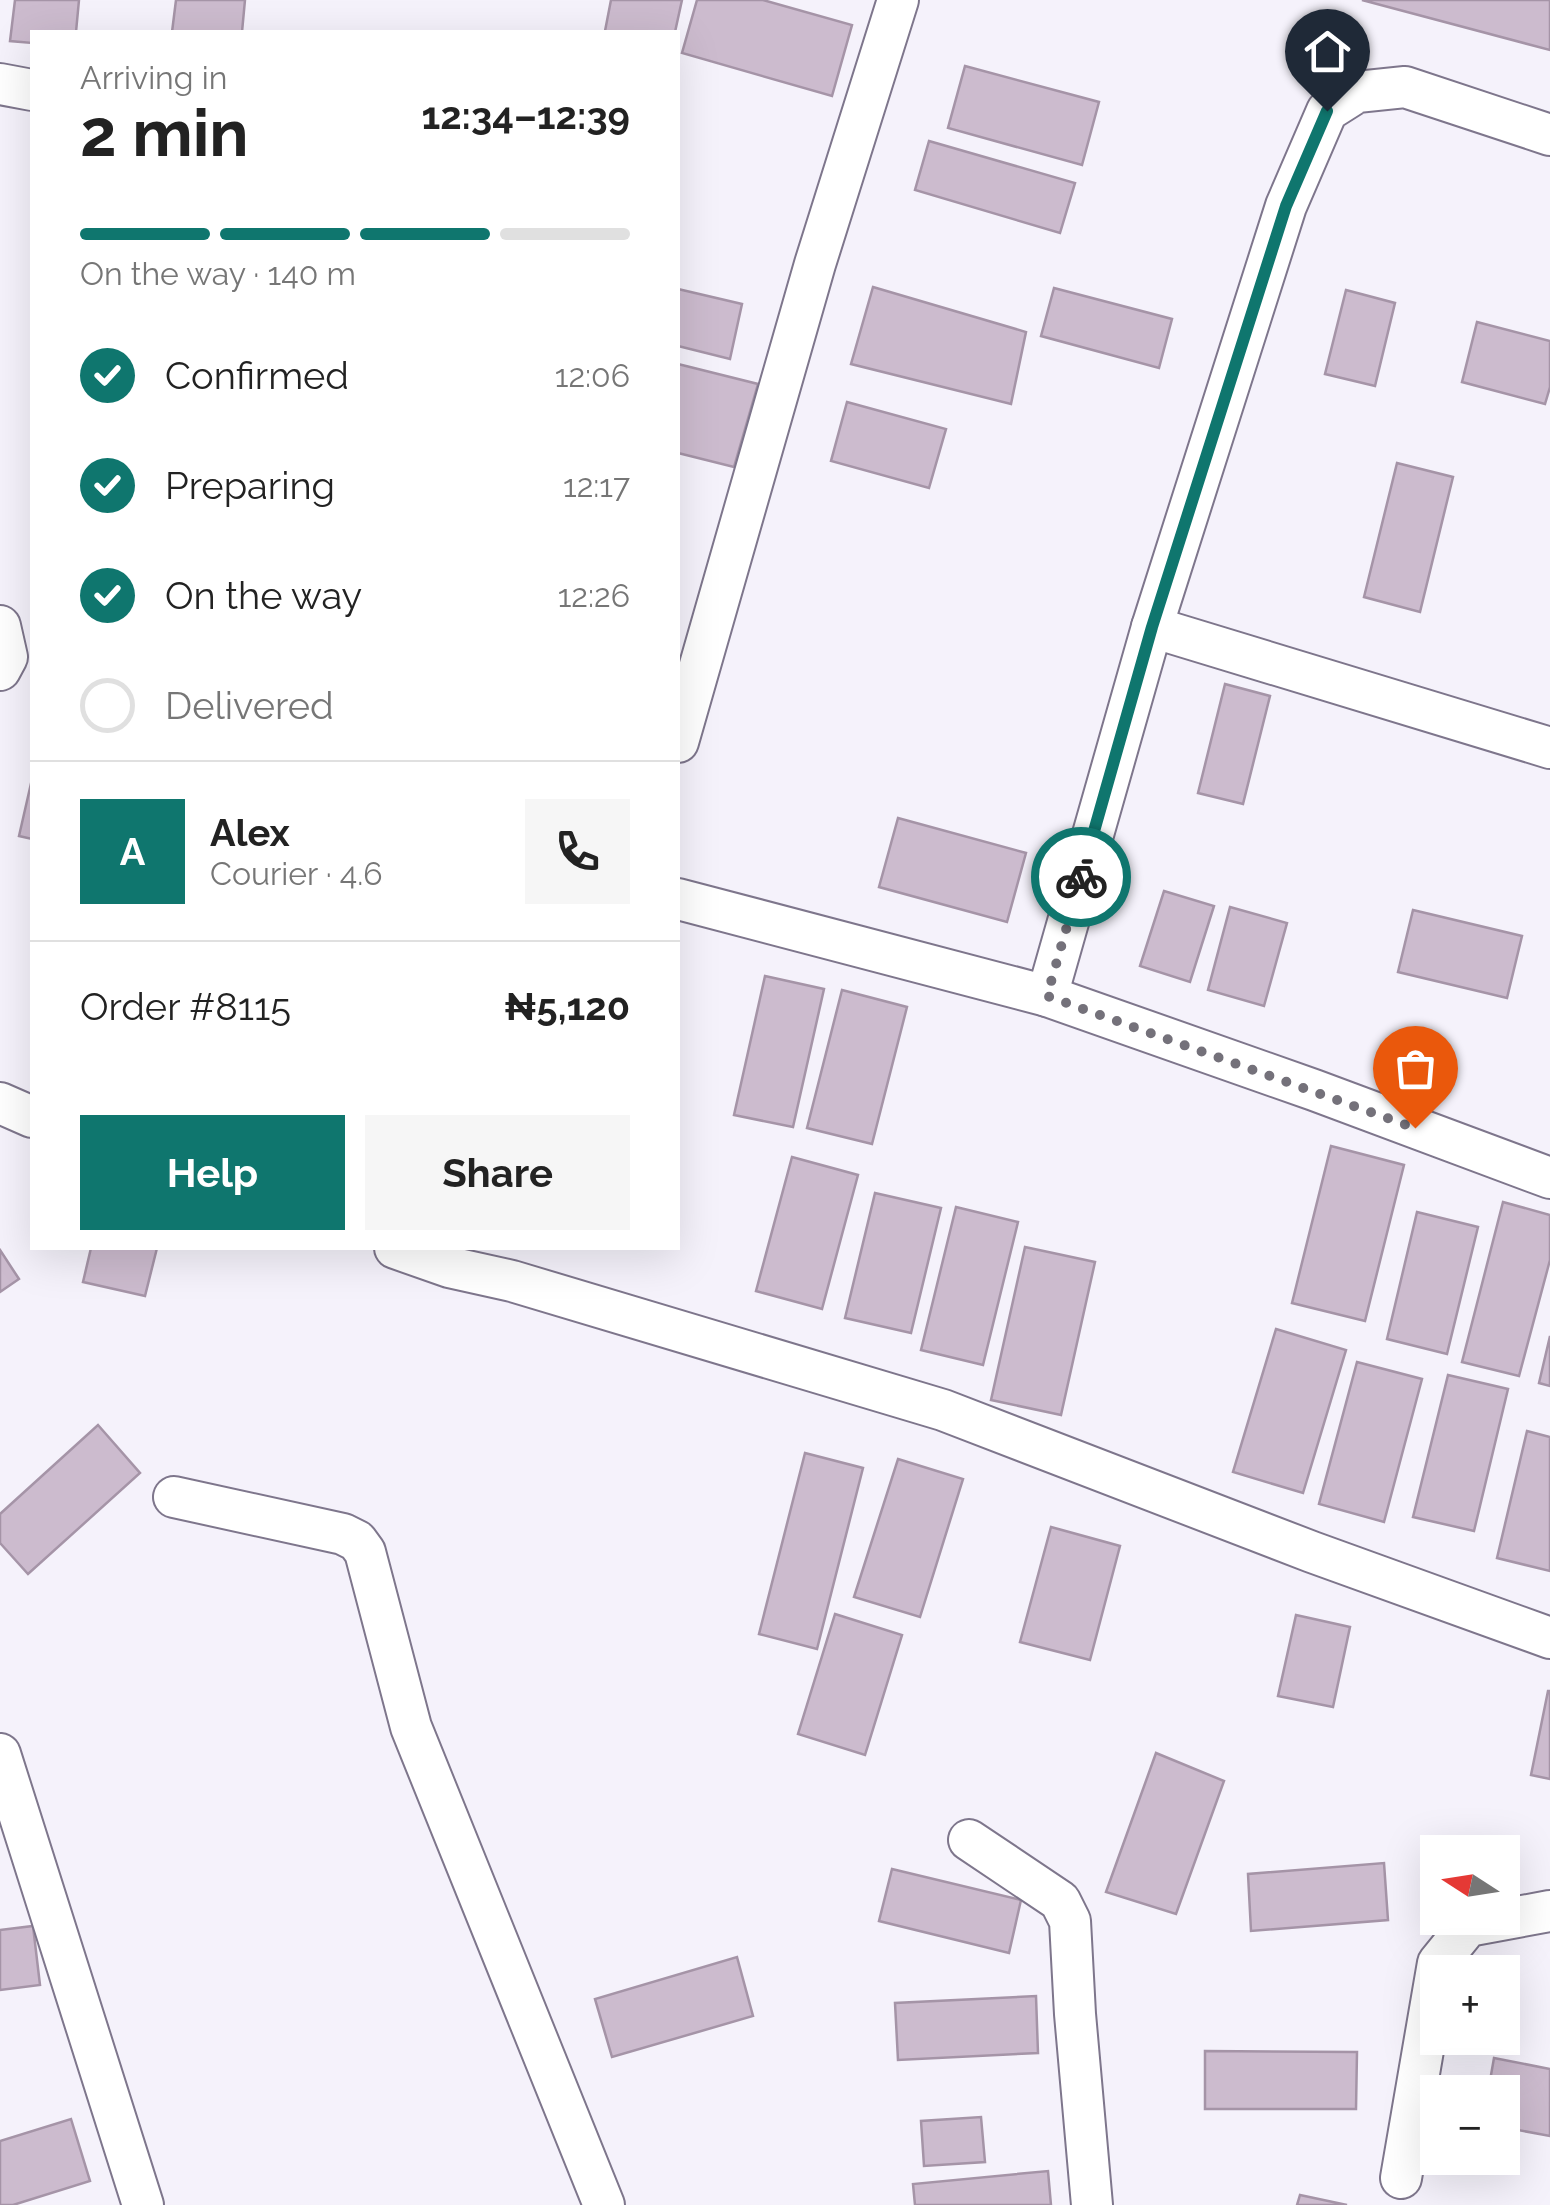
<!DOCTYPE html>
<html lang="en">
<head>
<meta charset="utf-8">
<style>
  :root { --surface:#fff; --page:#f6f6f6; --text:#222; --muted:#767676; --line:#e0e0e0; --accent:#0f766e }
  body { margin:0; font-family:Raleway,sans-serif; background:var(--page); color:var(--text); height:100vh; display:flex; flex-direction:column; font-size:38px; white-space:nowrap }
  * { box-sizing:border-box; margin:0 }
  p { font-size:32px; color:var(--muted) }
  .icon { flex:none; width:55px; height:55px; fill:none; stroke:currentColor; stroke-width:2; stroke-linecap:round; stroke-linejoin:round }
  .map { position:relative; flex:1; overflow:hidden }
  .side { position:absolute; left:30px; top:30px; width:650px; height:1220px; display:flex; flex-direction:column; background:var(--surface); border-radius:0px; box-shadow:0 10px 40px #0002 }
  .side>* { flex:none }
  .needle { width:65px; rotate:282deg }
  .fabs { position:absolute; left:1420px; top:1835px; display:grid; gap:20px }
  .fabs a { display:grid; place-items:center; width:100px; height:100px; border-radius:0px; background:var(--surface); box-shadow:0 10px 40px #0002; font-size:50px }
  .pin { position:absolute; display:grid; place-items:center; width:85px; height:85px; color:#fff; margin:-102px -42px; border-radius:50% 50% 50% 0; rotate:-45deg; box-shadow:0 0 10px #0007 }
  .pin .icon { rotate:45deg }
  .courier { position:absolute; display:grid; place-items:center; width:100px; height:100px; margin:-50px; border:8px solid #0f766e; border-radius:50%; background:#fff; color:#222; box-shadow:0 2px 12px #0007 }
  .summary em { font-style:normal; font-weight:700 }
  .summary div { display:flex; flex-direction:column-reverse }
  .summary { display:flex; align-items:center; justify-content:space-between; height:170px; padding:0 50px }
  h1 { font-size:65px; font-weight:700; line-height:75px }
  .bar { display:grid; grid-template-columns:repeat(4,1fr); gap:15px 10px; align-content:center; height:120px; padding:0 50px }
  .bar i { height:12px; border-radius:8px; background:var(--line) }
  .bar .active { background:var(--accent) }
  .bar p { grid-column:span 4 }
  .line { display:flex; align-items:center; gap:25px; padding:0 50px; border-top:2px solid var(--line) }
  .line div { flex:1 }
  .round { display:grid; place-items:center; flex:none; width:105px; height:105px; border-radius:0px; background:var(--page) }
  ol { padding:0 50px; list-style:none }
  li { display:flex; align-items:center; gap:30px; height:110px }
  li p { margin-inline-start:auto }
  li .icon { padding:10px; border-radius:50%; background:var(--accent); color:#fff; stroke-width:4 }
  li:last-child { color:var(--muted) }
  li i { width:55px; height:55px; border:5px solid var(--line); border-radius:50% }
  .button { display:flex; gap:20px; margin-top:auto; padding:20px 50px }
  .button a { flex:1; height:115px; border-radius:0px; background:var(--accent); color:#fff; font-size:40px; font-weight:700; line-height:115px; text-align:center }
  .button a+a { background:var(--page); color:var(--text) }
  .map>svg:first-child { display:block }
  .building { fill:#ccbbce; stroke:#a594a7; stroke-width:2.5 }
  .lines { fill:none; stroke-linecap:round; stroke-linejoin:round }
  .minor-casing { stroke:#7e768c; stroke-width:44 }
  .minor { stroke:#fff; stroke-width:40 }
  .done { stroke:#74717a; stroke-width:10; stroke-dasharray:0 18 }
  .route { stroke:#0f766e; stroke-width:12 }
</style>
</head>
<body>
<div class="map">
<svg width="1550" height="2205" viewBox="0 0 1550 2205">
  <rect width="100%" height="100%" fill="#f5f2fb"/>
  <g class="building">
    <polygon points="15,0 79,0 76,32 32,32 32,43 10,41"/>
    <polygon points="176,0 245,0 242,32 172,32"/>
    <polygon points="611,0 682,0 675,32 605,31"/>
    <polygon points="697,0 763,0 852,25 832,96 682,53"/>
    <polygon points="1362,0 1550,0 1550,50"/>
    <polygon points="965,66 1099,102 1082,165 948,128"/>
    <polygon points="929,141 1075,183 1060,233 915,190"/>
    <polygon points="873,287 1026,332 1011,404 851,364"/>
    <polygon points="1054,288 1172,319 1159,368 1041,336"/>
    <polygon points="678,289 742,304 730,359 678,346"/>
    <polygon points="1346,290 1395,303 1375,386 1325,374"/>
    <polygon points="1477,322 1550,341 1550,387 1545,404 1462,382"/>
    <polygon points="678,364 758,384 734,467 678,453"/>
    <polygon points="847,402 946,429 929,488 831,461"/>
    <polygon points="1397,463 1453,477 1420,612 1364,597"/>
    <polygon points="1225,684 1270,696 1243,804 1198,793"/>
    <polygon points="32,779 32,839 19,836"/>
    <polygon points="898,818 1026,853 1007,922 879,887"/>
    <polygon points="1164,891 1214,906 1190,982 1140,966"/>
    <polygon points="1230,907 1287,923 1264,1006 1208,990"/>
    <polygon points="1413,910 1522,936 1507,998 1398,972"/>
    <polygon points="765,976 824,989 793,1127 734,1115"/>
    <polygon points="842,990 907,1007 872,1144 807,1128"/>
    <polygon points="1331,1146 1404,1165 1365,1321 1292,1303"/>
    <polygon points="792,1157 858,1175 822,1309 756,1291"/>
    <polygon points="875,1193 941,1208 911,1333 845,1318"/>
    <polygon points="1503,1202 1550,1215 1550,1260 1519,1376 1462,1362"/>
    <polygon points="956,1207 1018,1222 983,1365 921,1350"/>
    <polygon points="1417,1212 1478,1227 1447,1354 1387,1339"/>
    <polygon points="1025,1247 1095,1262 1061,1415 991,1400"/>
    <polygon points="91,1248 157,1248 145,1296 83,1282"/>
    <polygon points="0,1250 19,1279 0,1292"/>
    <polygon points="1276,1329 1346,1350 1303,1493 1233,1472"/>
    <polygon points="1550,1336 1550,1386 1539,1383"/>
    <polygon points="1357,1362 1422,1379 1384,1522 1319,1504"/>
    <polygon points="1448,1375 1508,1389 1474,1531 1413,1517"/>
    <polygon points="98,1425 140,1473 28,1574 0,1543 0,1514"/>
    <polygon points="1527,1431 1550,1437 1550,1571 1497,1558"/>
    <polygon points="805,1453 863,1468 817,1649 759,1634"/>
    <polygon points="898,1459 963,1479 920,1617 854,1597"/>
    <polygon points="1051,1527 1120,1546 1090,1660 1020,1642"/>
    <polygon points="835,1614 902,1635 865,1755 798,1734"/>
    <polygon points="1296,1615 1350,1627 1333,1707 1278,1696"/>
    <polygon points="1548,1691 1550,1691 1550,1779 1531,1775"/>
    <polygon points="1156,1753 1224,1781 1176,1914 1106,1892"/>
    <polygon points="1384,1863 1388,1920 1251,1931 1248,1874"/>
    <polygon points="892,1869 1021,1900 1009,1953 879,1921"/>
    <polygon points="33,1926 40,1985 0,1990 0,1930"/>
    <polygon points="737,1957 753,2016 612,2057 595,1999"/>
    <polygon points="1036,1996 1038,2053 898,2060 895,2003"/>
    <polygon points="1205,2051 1357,2052 1356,2109 1205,2109"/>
    <polygon points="1494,2058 1550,2069 1550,2136 1502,2127 1502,2092 1488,2092"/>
    <polygon points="981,2117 985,2162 924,2166 921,2121"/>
    <polygon points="71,2119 90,2181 13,2205 0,2205 0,2141"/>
    <polygon points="1048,2171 1051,2205 915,2205 913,2184"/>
    <polygon points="1300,2195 1347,2205 1297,2205"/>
  </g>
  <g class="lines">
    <g class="minor-casing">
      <g id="minor">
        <polyline points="0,84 32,90"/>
        <polyline points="1550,135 1405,87 1357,92 1327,111 1286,206 1152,627 1550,748"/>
        <polyline points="0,626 7,657 0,670"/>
        <polyline points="678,742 815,264 898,0"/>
        <polyline points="678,899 1047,996 1314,1090 1550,1178"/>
        <polyline points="1047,996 1152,627"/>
        <polyline points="0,1103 32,1117"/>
        <polyline points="395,1248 449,1267 512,1281 943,1410 1312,1552 1550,1638"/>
        <polyline points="174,1497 343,1534 357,1541 365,1552 411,1727 604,2205"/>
        <polyline points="0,1754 143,2205"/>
        <polyline points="969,1840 1060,1901 1070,1921 1075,2014 1092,2205"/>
        <polyline points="1401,2178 1438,1963 1468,1926 1550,1911"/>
      </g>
    </g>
    <use href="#minor" class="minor"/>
  </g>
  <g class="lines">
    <polyline class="done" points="1081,877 1047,996 1415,1128"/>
    <polyline class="route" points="1081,877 1152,627 1286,206 1327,111"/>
  </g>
</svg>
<div class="fabs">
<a><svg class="needle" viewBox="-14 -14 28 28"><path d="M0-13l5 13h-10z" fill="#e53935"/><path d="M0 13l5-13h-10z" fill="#767676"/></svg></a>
<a>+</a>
<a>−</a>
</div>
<div class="pin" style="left:1415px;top:1128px;background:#ea580c"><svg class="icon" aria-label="bag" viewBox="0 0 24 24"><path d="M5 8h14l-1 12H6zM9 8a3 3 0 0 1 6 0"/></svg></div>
<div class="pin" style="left:1327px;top:111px;background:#1f2937"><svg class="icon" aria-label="home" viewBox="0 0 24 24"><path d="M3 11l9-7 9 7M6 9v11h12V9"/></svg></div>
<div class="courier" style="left:1081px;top:877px"><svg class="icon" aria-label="bike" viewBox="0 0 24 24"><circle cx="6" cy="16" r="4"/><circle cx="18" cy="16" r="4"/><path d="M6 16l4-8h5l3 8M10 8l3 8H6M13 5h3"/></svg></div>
<section class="side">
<div class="summary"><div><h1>2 min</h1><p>Arriving in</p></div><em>12:34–12:39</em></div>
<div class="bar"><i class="active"></i><i class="active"></i><i class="active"></i><i></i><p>On the way · 140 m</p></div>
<ol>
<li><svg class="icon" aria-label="check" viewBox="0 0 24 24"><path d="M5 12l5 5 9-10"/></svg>Confirmed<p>12:06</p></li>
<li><svg class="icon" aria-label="check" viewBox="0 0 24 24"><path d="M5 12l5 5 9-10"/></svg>Preparing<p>12:17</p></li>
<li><svg class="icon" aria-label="check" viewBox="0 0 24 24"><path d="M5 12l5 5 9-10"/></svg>On the way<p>12:26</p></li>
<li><i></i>Delivered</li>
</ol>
<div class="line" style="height:180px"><b class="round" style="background:var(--accent);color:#fff">A</b><div><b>Alex</b><p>Courier · 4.6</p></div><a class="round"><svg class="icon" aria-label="phone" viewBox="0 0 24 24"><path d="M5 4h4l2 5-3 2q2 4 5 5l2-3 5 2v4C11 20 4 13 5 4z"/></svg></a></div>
<div class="line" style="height:130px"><div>Order #8115</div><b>₦5,120</b></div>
<div class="button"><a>Help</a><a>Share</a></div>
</section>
</div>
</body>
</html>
